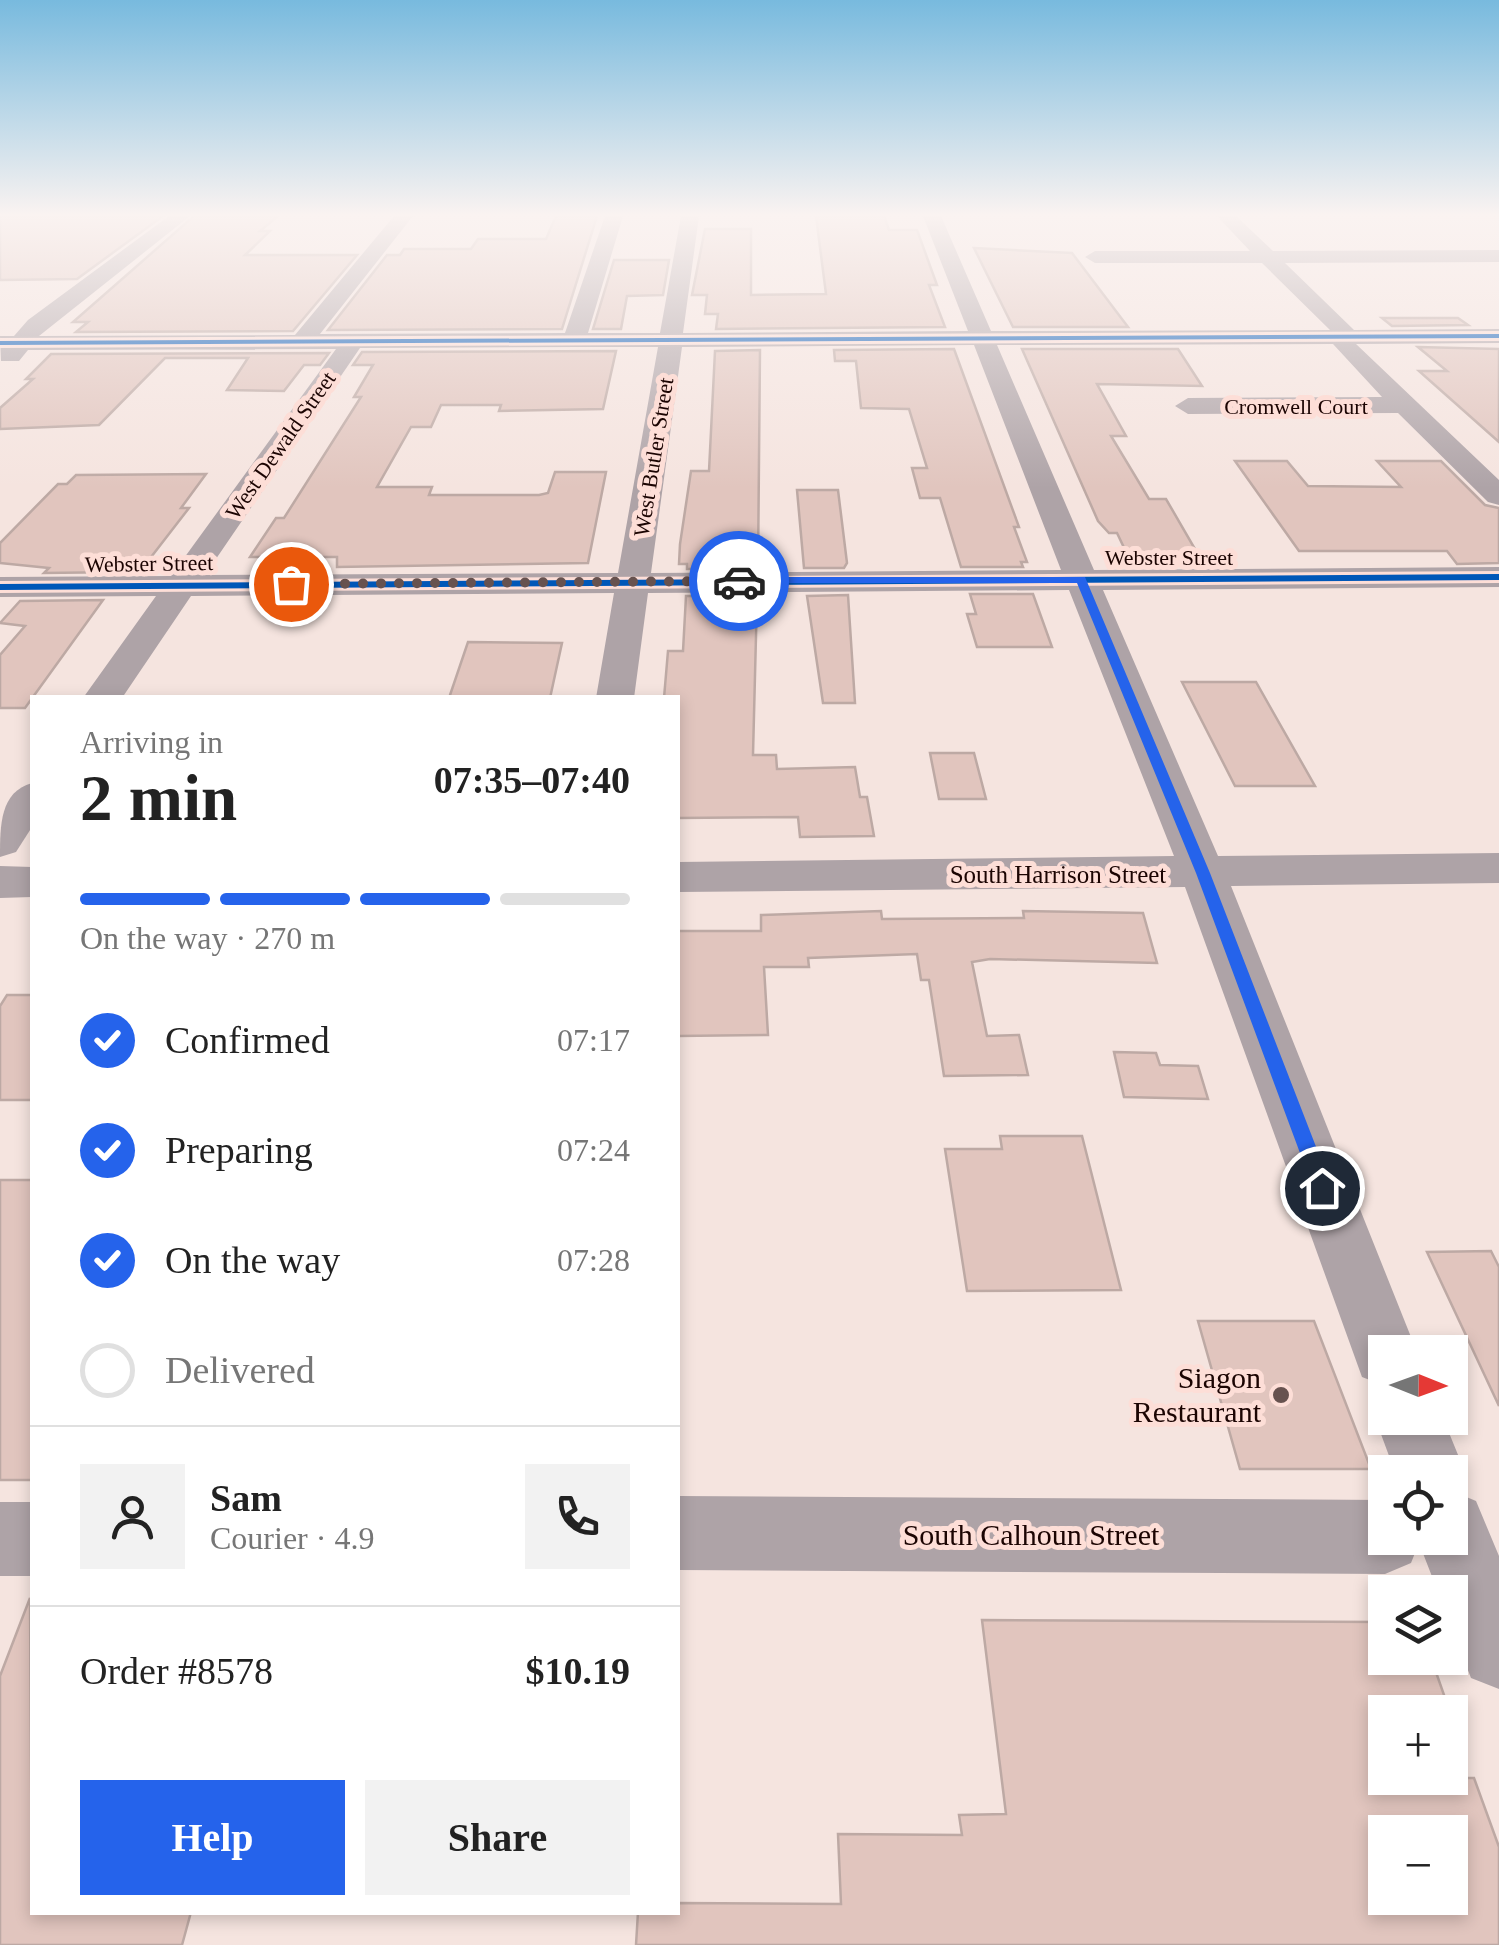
<!DOCTYPE html>
<html lang="en">
<head>
<meta charset="utf-8">
<style>
  :root { --surface:#fff; --page:#f2f2f2; --text:#222; --muted:#767676; --line:#e0e0e0; --accent:#2563eb }
  body { margin:0; font-family:Georgia,serif; background:var(--page); color:var(--text); height:100vh; display:flex; flex-direction:column; font-size:38px; white-space:nowrap }
  * { box-sizing:border-box; margin:0 }
  p { font-size:32px; color:var(--muted) }
  .icon { flex:none; width:55px; height:55px; fill:none; stroke:currentColor; stroke-width:2; stroke-linecap:round; stroke-linejoin:round }
  .map { position:relative; flex:1; overflow:hidden }
  .side { position:absolute; left:30px; top:695px; width:650px; height:1220px; display:flex; flex-direction:column; background:var(--surface); border-radius:0px; box-shadow:0 5px 15px #0003 }
  .side>* { flex:none }
  .needle { width:65px; rotate:91deg }
  .tools { position:absolute; left:1368px; top:1335px; display:grid; gap:20px }
  .tools a { display:grid; place-items:center; width:100px; height:100px; border-radius:0px; background:var(--surface); box-shadow:0 5px 15px #0003; font-size:50px }
  .pin { position:absolute; display:grid; place-items:center; width:85px; height:85px; color:#fff; margin:-42px; border:5px solid #fff; border-radius:50%; box-shadow:0 2px 10px #0007 }
  .courier { position:absolute; display:grid; place-items:center; width:100px; height:100px; margin:-50px; border:8px solid #2563eb; border-radius:50%; background:#fff; color:#222; box-shadow:0 2px 12px #0007 }
  .head em { font-style:normal; font-weight:800 }
  .head div { display:flex; flex-direction:column-reverse }
  .head { display:flex; align-items:center; justify-content:space-between; height:170px; padding:0 50px }
  h1 { font-size:65px; font-weight:800; line-height:75px }
  .bar { display:grid; grid-template-columns:repeat(4,1fr); gap:15px 10px; align-content:center; height:120px; padding:0 50px }
  .bar i { height:12px; border-radius:8px; background:var(--line) }
  .bar .selected { background:var(--accent) }
  .bar p { grid-column:span 4 }
  .line { display:flex; align-items:center; gap:25px; padding:0 50px; border-top:2px solid var(--line) }
  .line div { flex:1 }
  .round { display:grid; place-items:center; flex:none; width:105px; height:105px; border-radius:0px; background:var(--page) }
  ol { padding:0 50px; list-style:none }
  li { display:flex; align-items:center; gap:30px; height:110px }
  li p { margin-inline-start:auto }
  li .icon { padding:10px; border-radius:50%; background:var(--accent); color:#fff; stroke-width:4 }
  li:last-child { color:var(--muted) }
  li i { width:55px; height:55px; border:5px solid var(--line); border-radius:50% }
  .primary-button { display:flex; gap:20px; margin-top:auto; padding:20px 50px }
  .primary-button a { flex:1; height:115px; border-radius:0px; background:var(--accent); color:#fff; font-size:40px; font-weight:800; line-height:115px; text-align:center }
  .primary-button a+a { background:var(--page); color:var(--text) }
  .map>svg:first-child { display:block }
  .building { fill:#e1c5be; stroke:#bda9a4; stroke-width:2.5; fill-rule:evenodd }
  .lines { fill:none; stroke-linecap:round; stroke-linejoin:round }
  .minor { fill:#aea3a7; fill-rule:evenodd }
  .cycleway-casing { stroke:#fdded7; stroke-width:6 }
  .cycleway { fill:#0057b8; fill-rule:evenodd }
  .route { fill:#2563eb }
  .done { stroke:#67524f; stroke-width:10; stroke-dasharray:0 18 }
  .poi-dot { fill:#67524f; stroke:#fdded7; stroke-width:4 }
  .labels { text-anchor:middle; stroke-width:10; stroke-linejoin:round; paint-order:stroke }
  .far-street-label { font-size:22px; fill:#1b0402; stroke:#fdded7 }
  .street-label { font-size:25px; fill:#1b0402; stroke:#fdded7 }
  .near-poi-label { font-size:30px; fill:#1b0402; stroke:#fdded7; text-anchor:end }
  .near-street-label { font-size:30px; fill:#1b0402; stroke:#fdded7 }
</style>
</head>
<body>
<div class="map">
<svg width="1499" height="1945" viewBox="0 0 1499 1945">
  <rect width="100%" height="100%" fill="#f5e4df"/>
  <g class="building">
    <polygon points="0,216 163,216 77,279 0,280"/>
    <polygon points="194,216 278,216 260,231 270,231 245,255 357,255 293,331 76,332 88,322 73,322"/>
    <polygon points="556,216 597,216 562,329 328,330 387,255 400,255 404,249 471,249 478,239 546,239"/>
    <polygon points="816,216 884,216 889,230 917,230 937,285 929,285 945,327 716,329 718,314 705,314 707,295 692,295 705,229 751,229 751,295 826,294"/>
    <polygon points="974,248 1072,253 1128,327 1013,327"/>
    <polygon points="614,260 669,260 663,295 627,296 621,329 593,329"/>
    <polygon points="1382,318 1458,318 1468,325 1392,326"/>
    <polygon points="1418,347 1499,349 1499,442 1419,371 1447,371"/>
    <polygon points="954,349 1019,527 1014,527 1027,562 1021,562 1023,567 961,567 940,498 920,498 912,468 927,468 909,409 861,408 856,361 835,361 834,350"/>
    <polygon points="1022,349 1178,349 1202,386 1097,384 1126,436 1111,436 1149,499 1166,499 1199,556 1128,556 1117,533 1109,533 1098,521"/>
    <polygon points="760,350 758,568 687,569 687,564 679,564 680,544 691,471 709,471 715,351"/>
    <polygon points="616,351 603,409 499,411 501,405 441,405 431,427 411,427 377,487 432,487 429,495 539,495 548,493 555,472 606,472 588,563 337,567 337,557 250,557 276,518 284,518 361,397 354,397 373,365 353,365 362,352"/>
    <polygon points="329,353 320,365 304,365 284,391 227,390 248,358 165,358 99,425 0,429 0,408 33,379 26,379 51,354"/>
    <polygon points="1235,461 1287,461 1308,486 1401,487 1377,461 1441,461 1485,505 1499,508 1499,563 1457,564 1447,551 1299,551"/>
    <polygon points="206,474 181,508 189,508 148,561 136,561 127,572 44,573 49,568 0,563 0,543 58,484 67,484 76,475"/>
    <polygon points="797,490 838,490 847,563 844,568 804,568"/>
    <polygon points="970,594 1033,594 1052,647 977,647 967,614 976,614"/>
    <polygon points="848,595 855,703 823,703 807,596"/>
    <polygon points="686,596 757,596 753,755 776,755 777,769 855,767 860,797 867,797 874,836 800,837 798,817 678,818 678,698 664,698 668,651 683,651"/>
    <polygon points="103,600 25,708 0,708 0,655 25,626 0,623 20,601"/>
    <polygon points="468,642 562,643 550,698 449,698"/>
    <polygon points="1182,682 1256,682 1315,786 1235,786"/>
    <polygon points="930,753 974,753 986,799 939,799"/>
    <polygon points="881,911 882,919 1024,918 1023,911 1143,913 1157,963 990,959 972,962 987,1036 1019,1035 1028,1075 944,1076 929,980 921,980 917,954 808,958 809,967 764,967 768,1035 678,1036 678,931 761,931 761,915"/>
    <polygon points="7,995 32,995 32,1100 0,1100 0,1006"/>
    <polygon points="1114,1052 1156,1053 1160,1065 1198,1066 1208,1099 1124,1097"/>
    <polygon points="1000,1136 1082,1136 1121,1290 967,1291 945,1149 1002,1149"/>
    <rect x="0" y="1180" width="32" height="300"/>
    <polygon points="1491,1251 1499,1267 1499,1406 1427,1252"/>
    <polygon points="1198,1321 1314,1321 1371,1469 1240,1469"/>
    <polygon points="30,1598 32,1912 191,1912 182,1945 0,1945 0,1676"/>
    <path d="M982,1620L1385,1622V1658H1431L1450,1712H1385V1778H1474L1499,1847V1945H636L638,1912H678V1903L841,1904L838,1834L962,1835L959,1815L1006,1814ZM1385,1832H1450V1898H1385Z"/>
  </g>
  <g class="lines">
    <g class="minor">
      <path d="M169,216H190L39,336L295,335L394,216H413L320,334L565,333L605,216H623L588,333H660L681,216H699L683,333L968,331L923,216H941L991,331L1330,330L1262,263H1095L1085,257L1095,251H1250L1217,216H1236L1273,251L1499,250V262L1285,263L1354,330L1499,329V343L1356,344L1499,480V505L1488,502L1398,413L1188,414L1175,406L1188,398L1382,397L1333,344L997,345L1094,570L1499,567V587L1103,590L1218,856L1499,853V883L1231,886L1417,1352H1385V1386L1362,1377L1185,887L678,892V862L1174,856L1069,590L648,593L634,698H596L614,593L191,596L122,698H83L156,596L0,597V577L171,576L336,349L28,350L19,361H1L0,336H14L28,320ZM974,345L1061,570L651,573L682,347ZM577,347H658L618,573L205,575L360,348Z"/>
      <path d="M32,783V827L16,852L0,857C0,825 0,792 32,783Z"/>
      <polygon points="0,866 32,867 32,897 0,898"/>
      <polygon points="1385,1394 1385,1418 1443,1418 1465,1472 1457,1493 1476,1501 1499,1556 1499,1689 1471,1678 1450,1624 1450,1592 1438,1592 1419,1543 1411,1563 1385,1574 678,1570 678,1496 1385,1500 1385,1538 1450,1538 1450,1472 1395,1472 1375,1418"/>
      <rect x="0" y="1502" width="32" height="74"/>
    </g>
    <g class="cycleway-casing">
      <g id="cycleway">
        <polygon points="1499,334 1499,338 0,345 0,341"/>
        <polygon points="1499,574 1499,580 0,590 0,584"/>
      </g>
    </g>
    <use href="#cycleway" class="cycleway"/>
  </g>
  <linearGradient id="sky" x2="0" y2="1"><stop stop-color="#78bade"/><stop offset="0.44" stop-color="#faf3f1"/><stop offset="1" stop-color="#faf3f1" stop-opacity="0"/></linearGradient>
  <rect width="1499" height="488" fill="url(#sky)"/>
  <polygon class="route" points="739,577 1085,577 1210,873 1332,1188 1329,1194 1322,1197 1313,1188 1196,873 1077,583 735,583"/>
  <g class="lines">
    <polyline class="done" points="291,584 739,581"/>
  </g>
  <circle class="poi-dot" cx="1281" cy="1395" r="10"/>
  <g class="labels">
    <g class="far-street-label">
      <text x="1296" y="414">Cromwell Court</text>
      <text transform="translate(280 445) rotate(-55)" y="8">West Dewald Street</text>
      <text transform="translate(653 457) rotate(-81)" y="8">West Butler Street</text>
      <text x="1169" y="565">Webster Street</text>
      <text transform="translate(149 563) rotate(-1)" y="8">Webster Street</text>
    </g>
    <g class="street-label">
      <text x="1058" y="883">South Harrison Street</text>
    </g>
    <g class="near-poi-label">
      <text x="1261" y="1388">Siagon<tspan x="1261" dy="34">Restaurant</tspan></text>
    </g>
    <g class="near-street-label">
      <text x="1031" y="1545">South Calhoun Street</text>
    </g>
  </g>
</svg>
<div class="tools">
<a><svg class="needle" viewBox="-14 -14 28 28"><path d="M0-13l5 13h-10z" fill="#e53935"/><path d="M0 13l5-13h-10z" fill="#767676"/></svg></a>
<a><svg class="icon" aria-label="locate" viewBox="0 0 24 24"><circle cx="12" cy="12" r="6"/><path d="M12 2v4M12 18v4M2 12h4M18 12h4"/></svg></a>
<a><svg class="icon" aria-label="layers" viewBox="0 0 24 24"><path d="M12 4l9 5-9 5-9-5zM3 14l9 5 9-5"/></svg></a>
<a>+</a>
<a>−</a>
</div>
<div class="pin" style="left:291px;top:584px;background:#ea580c"><svg class="icon" aria-label="bag" viewBox="0 0 24 24"><path d="M5 8h14l-1 12H6zM9 8a3 3 0 0 1 6 0"/></svg></div>
<div class="pin" style="left:1322px;top:1188px;background:#1f2937"><svg class="icon" aria-label="home" viewBox="0 0 24 24"><path d="M3 11l9-7 9 7M6 9v11h12V9"/></svg></div>
<div class="courier" style="left:739px;top:581px"><svg class="icon" aria-label="car" viewBox="0 0 24 24"><path d="M5 17H2v-5l4-1 3-4h7l3 4 3 1v5h-3M9 17h6M6 11h13"/><circle cx="7" cy="17" r="2"/><circle cx="17" cy="17" r="2"/></svg></div>
<section class="side">
<div class="head"><div><h1>2 min</h1><p>Arriving in</p></div><em>07:35–07:40</em></div>
<div class="bar"><i class="selected"></i><i class="selected"></i><i class="selected"></i><i></i><p>On the way · 270 m</p></div>
<ol>
<li><svg class="icon" aria-label="check" viewBox="0 0 24 24"><path d="M5 12l5 5 9-10"/></svg>Confirmed<p>07:17</p></li>
<li><svg class="icon" aria-label="check" viewBox="0 0 24 24"><path d="M5 12l5 5 9-10"/></svg>Preparing<p>07:24</p></li>
<li><svg class="icon" aria-label="check" viewBox="0 0 24 24"><path d="M5 12l5 5 9-10"/></svg>On the way<p>07:28</p></li>
<li><i></i>Delivered</li>
</ol>
<div class="line" style="height:180px"><a class="round"><svg class="icon" aria-label="person" viewBox="0 0 24 24"><circle cx="12" cy="8" r="4"/><path d="M4 21q1-7 8-7t8 7"/></svg></a><div><b>Sam</b><p>Courier · 4.9</p></div><a class="round"><svg class="icon" aria-label="phone" viewBox="0 0 24 24"><path d="M5 4h4l2 5-3 2q2 4 5 5l2-3 5 2v4C11 20 4 13 5 4z"/></svg></a></div>
<div class="line" style="height:130px"><div>Order #8578</div><b>$10.19</b></div>
<div class="primary-button"><a>Help</a><a>Share</a></div>
</section>
</div>
</body>
</html>
